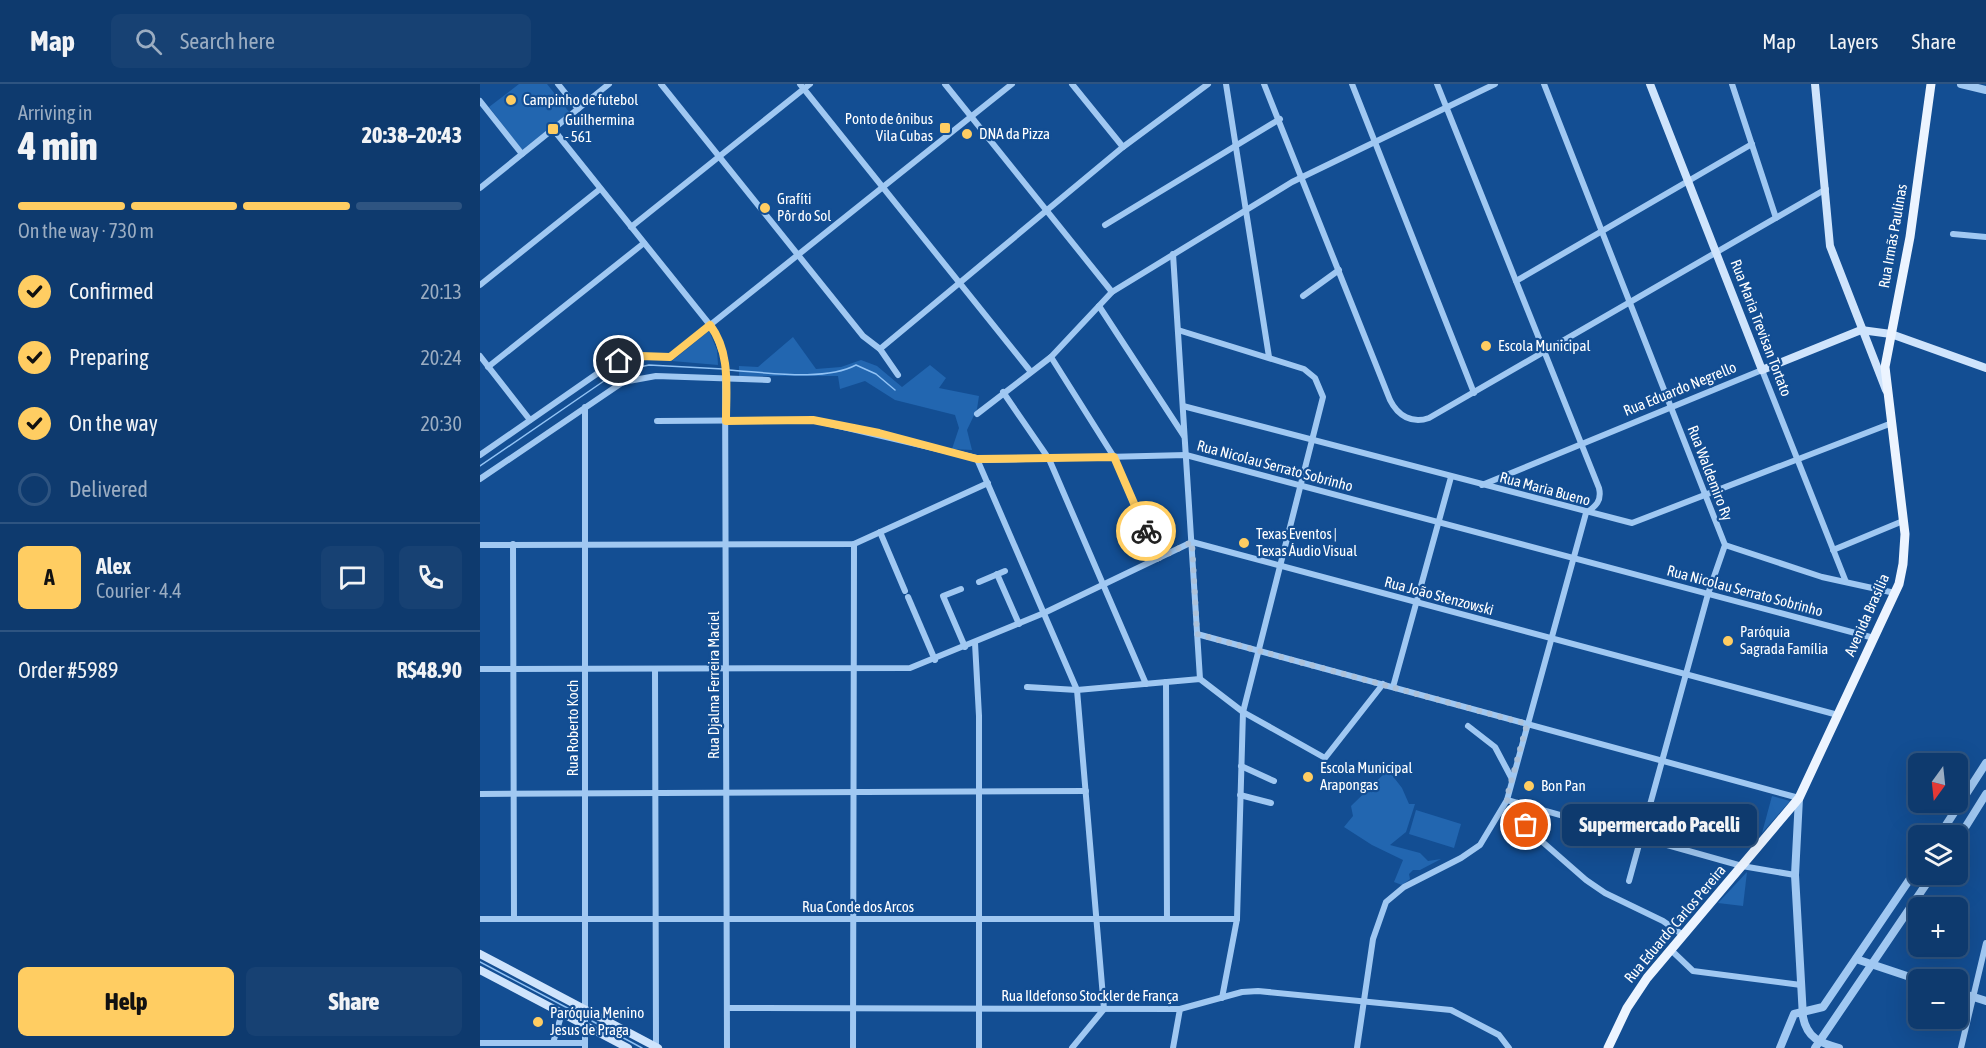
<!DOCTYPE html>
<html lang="en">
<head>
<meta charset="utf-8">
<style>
  :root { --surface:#0e3a6e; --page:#174173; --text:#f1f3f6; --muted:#9badc2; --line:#2e5481; --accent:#ffcd62 }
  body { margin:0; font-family:"Asap Condensed",sans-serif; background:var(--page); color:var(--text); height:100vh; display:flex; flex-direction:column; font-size:22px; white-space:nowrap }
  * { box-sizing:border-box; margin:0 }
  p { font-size:20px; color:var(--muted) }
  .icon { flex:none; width:33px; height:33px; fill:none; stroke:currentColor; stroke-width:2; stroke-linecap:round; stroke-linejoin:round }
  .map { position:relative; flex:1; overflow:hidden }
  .drawer { display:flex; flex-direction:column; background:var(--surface); width:480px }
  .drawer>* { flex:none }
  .needle { width:39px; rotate:195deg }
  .buttons { position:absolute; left:1428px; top:669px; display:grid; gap:12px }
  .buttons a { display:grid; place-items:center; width:60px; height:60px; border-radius:9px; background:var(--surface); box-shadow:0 6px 24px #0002,0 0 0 2px var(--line); font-size:30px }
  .pin { position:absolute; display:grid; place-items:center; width:51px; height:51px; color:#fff; margin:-26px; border:3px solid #fff; border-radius:50%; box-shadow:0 2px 6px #0007 }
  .courier { position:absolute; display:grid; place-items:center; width:60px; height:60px; margin:-30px; border:4px solid #ffcd62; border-radius:50%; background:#fff; color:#222; box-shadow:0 2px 8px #0007 }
  .bubble { position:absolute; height:42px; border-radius:9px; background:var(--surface); box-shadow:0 6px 24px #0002,0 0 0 2px var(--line); font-size:20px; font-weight:800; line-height:42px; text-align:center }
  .summary em { font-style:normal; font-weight:800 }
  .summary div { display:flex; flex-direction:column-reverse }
  .summary { display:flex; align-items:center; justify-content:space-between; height:102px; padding:0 18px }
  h1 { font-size:39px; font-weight:800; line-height:45px }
  .bar { display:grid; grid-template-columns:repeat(4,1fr); gap:9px 6px; align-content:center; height:72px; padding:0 18px }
  .bar i { height:8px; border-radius:4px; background:var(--line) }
  .bar .active { background:var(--accent) }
  .bar p { grid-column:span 4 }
  .line { display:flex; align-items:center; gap:15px; padding:0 18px; border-top:2px solid var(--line) }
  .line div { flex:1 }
  .round { display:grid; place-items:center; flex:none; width:63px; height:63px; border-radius:9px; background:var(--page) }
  ol { padding:0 18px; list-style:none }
  li { display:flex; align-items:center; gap:18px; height:66px }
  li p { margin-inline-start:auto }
  li .icon { padding:6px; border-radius:50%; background:var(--accent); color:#111; stroke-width:4 }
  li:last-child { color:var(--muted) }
  li i { width:33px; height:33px; border:3px solid var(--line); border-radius:50% }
  .primary-button { display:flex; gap:12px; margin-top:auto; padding:12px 18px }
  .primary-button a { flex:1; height:69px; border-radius:9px; background:var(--accent); color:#111; font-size:24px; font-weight:800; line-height:69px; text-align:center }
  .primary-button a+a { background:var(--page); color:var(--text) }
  header { display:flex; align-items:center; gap:36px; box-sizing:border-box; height:84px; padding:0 30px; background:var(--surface); border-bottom:2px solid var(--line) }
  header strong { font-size:28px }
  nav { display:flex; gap:33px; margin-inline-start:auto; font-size:21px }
  .search { width:420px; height:54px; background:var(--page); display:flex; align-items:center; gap:15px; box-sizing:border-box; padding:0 21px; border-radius:9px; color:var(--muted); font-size:22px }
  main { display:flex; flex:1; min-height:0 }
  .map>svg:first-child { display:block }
  .green { fill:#2266b0 }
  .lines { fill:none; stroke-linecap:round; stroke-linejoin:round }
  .stream { stroke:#92c3f5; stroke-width:1.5 }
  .minor { stroke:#a0c8f2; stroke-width:6 }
  .tertiary { stroke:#a0c8f2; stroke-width:8 }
  .secondary { stroke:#cfe4fc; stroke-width:8 }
  .primary { stroke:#ecf4ff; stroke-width:9 }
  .done { stroke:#acc1d9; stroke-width:6; stroke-dasharray:0 10.8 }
  .route { stroke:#ffcd62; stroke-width:8 }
  .poi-dot { fill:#ffcd62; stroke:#134e93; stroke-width:2 }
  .labels { text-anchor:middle; stroke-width:4.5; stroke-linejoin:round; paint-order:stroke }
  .poi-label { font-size:15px; fill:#fff; stroke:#134e93; text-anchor:start }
  .street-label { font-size:15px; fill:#fff; stroke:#134e93 }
</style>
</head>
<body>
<header>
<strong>Map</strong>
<div class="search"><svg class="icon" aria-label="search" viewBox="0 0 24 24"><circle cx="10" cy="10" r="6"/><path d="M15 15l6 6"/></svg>Search here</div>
<nav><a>Map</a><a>Layers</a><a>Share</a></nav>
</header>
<main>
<section class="drawer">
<div class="summary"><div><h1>4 min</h1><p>Arriving in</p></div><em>20:38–20:43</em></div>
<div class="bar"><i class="active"></i><i class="active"></i><i class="active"></i><i></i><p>On the way · 730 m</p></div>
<ol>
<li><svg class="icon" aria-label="check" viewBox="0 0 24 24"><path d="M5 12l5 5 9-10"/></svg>Confirmed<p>20:13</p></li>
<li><svg class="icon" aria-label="check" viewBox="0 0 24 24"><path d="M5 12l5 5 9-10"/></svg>Preparing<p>20:24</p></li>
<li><svg class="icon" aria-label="check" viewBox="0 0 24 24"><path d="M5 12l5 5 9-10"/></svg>On the way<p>20:30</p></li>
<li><i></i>Delivered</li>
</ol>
<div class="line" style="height:108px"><b class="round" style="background:var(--accent);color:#111">A</b><div><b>Alex</b><p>Courier · 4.4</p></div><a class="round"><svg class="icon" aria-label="chat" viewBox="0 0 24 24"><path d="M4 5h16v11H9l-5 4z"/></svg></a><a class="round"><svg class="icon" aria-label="phone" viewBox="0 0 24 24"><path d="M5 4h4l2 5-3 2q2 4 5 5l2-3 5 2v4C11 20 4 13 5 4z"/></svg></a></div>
<div class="line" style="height:78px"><div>Order #5989</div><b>R$48.90</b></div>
<div class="primary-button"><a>Help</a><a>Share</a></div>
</section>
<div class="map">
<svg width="1506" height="964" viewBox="0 0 1506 964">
  <rect width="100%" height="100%" fill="#134e93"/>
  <g class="green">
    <polygon points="39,0 67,0 90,29 42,66 9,23"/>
    <polygon points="229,247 237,266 238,281 192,277"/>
    <polygon points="313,253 336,285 361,283 381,276 397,282 422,303 450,281 466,294 459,304 499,312 497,325 487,346 492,366 472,365 479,344 475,331 415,316 385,297 360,305 358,292 259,292 259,282 278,283"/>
    <polygon points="908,686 922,704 929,720 935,720 926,748 910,761 940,769 948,777 961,775 940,786 933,786 929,790 930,795 922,801 914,798 923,776 892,761 864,743 873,732 871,722"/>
    <polygon points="1292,712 1310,717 1282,749"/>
    <polygon points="936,726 981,740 974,764 929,750"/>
    <polygon points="1267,788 1263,822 1238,819"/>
  </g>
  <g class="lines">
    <g class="stream">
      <path d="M248,286C284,288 344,298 376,281L396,290L415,306"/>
      <polyline points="0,382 137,288 169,281 243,285"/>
      <polyline points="0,878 95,928"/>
      <polyline points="112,937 162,964"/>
    </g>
    <g class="minor">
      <polyline points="78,0 98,25"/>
      <polyline points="181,0 383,252 400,265 418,291"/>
      <polyline points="320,0 551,288"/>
      <polyline points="465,0 632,208"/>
      <polyline points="592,0 643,63"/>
      <polyline points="746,0 789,273"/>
      <path d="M784,0L910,316C918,332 932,340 949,334L1346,105"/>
      <polyline points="872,0 994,309"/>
      <polyline points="1064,0 1245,461 1228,510 1149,797"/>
      <polyline points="1252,0 1296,134"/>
      <polyline points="0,17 42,70"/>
      <polyline points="73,45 234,246 245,276 247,964"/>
      <polyline points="0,104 129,0"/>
      <polyline points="625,141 800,35"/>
      <polyline points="151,143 330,0"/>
      <polyline points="1473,150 1506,153"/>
      <polyline points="693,170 720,595"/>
      <polyline points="1036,197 1272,60"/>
      <polyline points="0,201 120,105"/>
      <polyline points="823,212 859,186"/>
      <polyline points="619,222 704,352"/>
      <polyline points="698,246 824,285 835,294 843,313 763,628 757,835 742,914"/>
      <polyline points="400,265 643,63 728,0"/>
      <polyline points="0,272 50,336"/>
      <polyline points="571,273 634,373 677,475"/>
      <polyline points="8,283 164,159"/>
      <polyline points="523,308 569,375 666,600"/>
      <polyline points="703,322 1152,439 1412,339"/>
      <polyline points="105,323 105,964"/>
      <polyline points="497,330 571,273 632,208 812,98 1015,0"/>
      <polyline points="177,337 333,336 505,376 706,371 1394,554"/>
      <polyline points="0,371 131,280 155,273 190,273 532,0"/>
      <polyline points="497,375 597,606 624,925 592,964"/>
      <polyline points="0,395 143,298 176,292 288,296"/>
      <polyline points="1002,401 1282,286 1366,498"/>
      <polyline points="400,448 425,507"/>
      <polyline points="33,460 34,835"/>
      <polyline points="0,461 374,460 508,399"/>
      <polyline points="1245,461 1342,493 1415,509"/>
      <polyline points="1353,466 1423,437"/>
      <polyline points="517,490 539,540"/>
      <polyline points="499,498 525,487"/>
      <polyline points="481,505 463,512 485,563"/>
      <polyline points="428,513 455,576"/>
      <polyline points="717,550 1319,714"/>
      <polyline points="495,559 499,632 499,964"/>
      <polyline points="0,585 430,584 564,529 712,458 1358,631"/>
      <polyline points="175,585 176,963"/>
      <polyline points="686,598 687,835"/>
      <polyline points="547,603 597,606 720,595 763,628 845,674 903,600"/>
      <polyline points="913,603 971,393"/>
      <polyline points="988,642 1015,663 1032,695"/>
      <polyline points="761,682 794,697"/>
      <polyline points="0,710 606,707"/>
      <polyline points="760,711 791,719"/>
      <polyline points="1027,716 1262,782 1315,791"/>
      <polyline points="1039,719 1050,747 1106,796 1125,809 1183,837 1203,851"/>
      <polyline points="0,835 757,835"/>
      <polyline points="1190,865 1213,887 1321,901"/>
      <polyline points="247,924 700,925 762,908 778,907 971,926 1019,951 1029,964"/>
      <polyline points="0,959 105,959"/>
      <polyline points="73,959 82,929"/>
      <polyline points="373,964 374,460"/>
      <polyline points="693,964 700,925"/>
      <path d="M877,964L893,855L906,818L924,803L981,774L1000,761L1027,716L1106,429C1116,422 1122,417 1119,404L957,0"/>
      <polyline points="1481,964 1506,859"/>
    </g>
    <g class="tertiary">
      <polyline points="1481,0 1506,6"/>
      <path d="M1319,714L1315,791L1323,933C1327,954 1340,959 1359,964"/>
      <polyline points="1459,752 1506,679"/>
      <polyline points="1478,755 1506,710"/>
      <polyline points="1376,875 1439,896"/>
      <polyline points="1478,908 1506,917"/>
      <polyline points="1300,964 1314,930 1343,923 1438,783"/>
      <polyline points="1335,964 1453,790"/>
    </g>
    <g class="secondary">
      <polyline points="1170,0 1282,286 1381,246 1411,250 1506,284"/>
      <polyline points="1335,0 1350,162 1406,306"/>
      <polyline points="0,870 178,964"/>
      <polyline points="0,886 148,964"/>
    </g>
    <polyline class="primary" points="1128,964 1147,924 1167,894 1319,714 1419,500 1423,480 1425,450 1405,283 1430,153 1451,0"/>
  </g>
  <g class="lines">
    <polyline class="done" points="666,447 677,475 712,458 717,550 1047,640 1026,716 1039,719 1046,741"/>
    <path class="route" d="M139,277L160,272L190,273L230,241C251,269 246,304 246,337L333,336L399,349L497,375L634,373L666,447"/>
  </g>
  <g class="poi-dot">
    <circle cx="31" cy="16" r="6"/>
    <rect x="459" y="38" width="12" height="12" rx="3"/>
    <rect x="67" y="39" width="12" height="12" rx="3"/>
    <circle cx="487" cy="50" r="6"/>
    <circle cx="285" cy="124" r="6"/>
    <circle cx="1006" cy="262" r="6"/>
    <circle cx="764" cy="459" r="6"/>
    <circle cx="1248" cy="557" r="6"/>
    <circle cx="828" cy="693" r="6"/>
    <circle cx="1049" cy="702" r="6"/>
    <circle cx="58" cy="938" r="6"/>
  </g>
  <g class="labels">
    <g class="poi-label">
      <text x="43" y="21">Campinho de futebol</text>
      <text x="453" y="40" text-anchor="end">Ponto de ônibus<tspan x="453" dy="17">Vila Cubas</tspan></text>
      <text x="85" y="41">Guilhermina<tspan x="85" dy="17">- 561</tspan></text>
      <text x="499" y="55">DNA da Pizza</text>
      <text x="297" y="120">Grafíti<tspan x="297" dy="17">Pôr do Sol</tspan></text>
      <text x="1018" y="267">Escola Municipal</text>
      <text x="776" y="455">Texas Eventos |<tspan x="776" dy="17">Texas Áudio Visual</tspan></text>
      <text x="1260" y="553">Paróquia<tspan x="1260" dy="17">Sagrada Família</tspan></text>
      <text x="840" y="689">Escola Municipal<tspan x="840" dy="17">Arapongas</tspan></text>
      <text x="1061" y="707">Bon Pan</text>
      <text x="70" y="934">Paróquia Menino<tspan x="70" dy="17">Jesus de Praga</tspan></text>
    </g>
    <g class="street-label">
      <text transform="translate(1413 152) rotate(-80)" y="5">Rua Irmãs Paulinas</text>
      <text transform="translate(1281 244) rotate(69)" y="5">Rua Maria Trevisan Tortato</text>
      <text transform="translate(1200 305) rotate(-22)" y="5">Rua Eduardo Negrello</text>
      <text transform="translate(795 382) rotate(15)" y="5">Rua Nicolau Serrato Sobrinho</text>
      <text transform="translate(1230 389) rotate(69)" y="5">Rua Waldemiro Ry</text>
      <text transform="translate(1065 405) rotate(15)" y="5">Rua Maria Bueno</text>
      <text transform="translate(1265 507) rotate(15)" y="5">Rua Nicolau Serrato Sobrinho</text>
      <text transform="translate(959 512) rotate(15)" y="5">Rua João Stenzowski</text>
      <text transform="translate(1387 531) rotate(-66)" y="5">Avenida Brasília</text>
      <text transform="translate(234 601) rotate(-90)" y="5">Rua Djalma Ferreira Maciel</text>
      <text transform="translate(93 644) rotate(-90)" y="5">Rua Roberto Koch</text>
      <text x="378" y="828">Rua Conde dos Arcos</text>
      <text transform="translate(1195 840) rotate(-50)" y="5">Rua Eduardo Carlos Pereira</text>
      <text x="610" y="917">Rua Ildefonso Stockler de França</text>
    </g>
  </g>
</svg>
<div class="buttons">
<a><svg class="needle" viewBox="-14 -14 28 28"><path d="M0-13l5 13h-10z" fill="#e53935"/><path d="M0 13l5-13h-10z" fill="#9badc2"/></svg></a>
<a><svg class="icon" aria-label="layers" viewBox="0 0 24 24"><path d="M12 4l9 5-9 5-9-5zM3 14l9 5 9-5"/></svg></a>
<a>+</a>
<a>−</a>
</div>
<div class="pin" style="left:1046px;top:741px;background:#ea580c"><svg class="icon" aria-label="bag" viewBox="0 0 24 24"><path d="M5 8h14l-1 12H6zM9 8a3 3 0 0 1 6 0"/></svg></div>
<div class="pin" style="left:139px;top:277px;background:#1f2937"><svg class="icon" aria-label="home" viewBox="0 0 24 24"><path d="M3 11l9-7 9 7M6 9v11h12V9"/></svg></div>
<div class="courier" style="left:666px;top:447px"><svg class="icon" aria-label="bike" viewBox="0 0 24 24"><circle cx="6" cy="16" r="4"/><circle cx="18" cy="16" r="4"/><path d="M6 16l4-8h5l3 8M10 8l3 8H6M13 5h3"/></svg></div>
<div class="bubble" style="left:1082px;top:720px;width:195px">Supermercado Pacelli</div>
</div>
</main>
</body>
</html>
